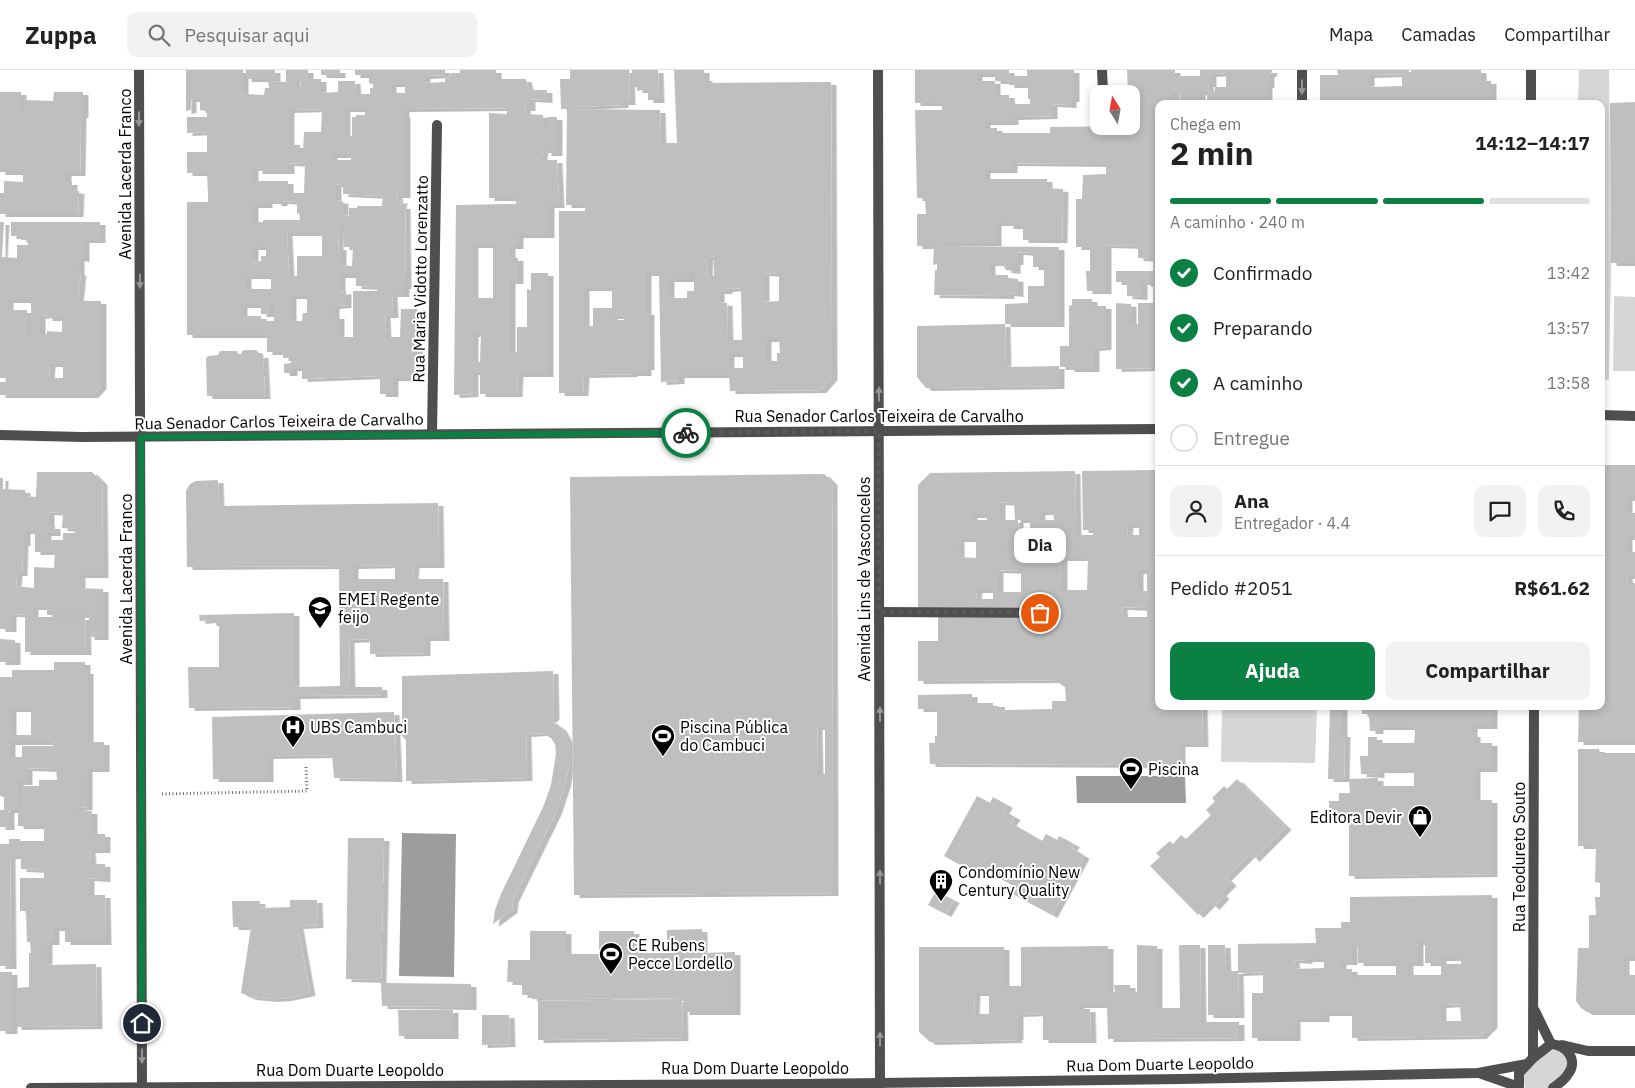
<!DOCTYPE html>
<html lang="pt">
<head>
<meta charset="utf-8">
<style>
  :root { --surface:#fff; --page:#f2f2f2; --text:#222; --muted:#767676; --line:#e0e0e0; --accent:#0b8043 }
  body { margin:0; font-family:"IBM Plex Sans",sans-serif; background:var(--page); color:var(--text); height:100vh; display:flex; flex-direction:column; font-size:19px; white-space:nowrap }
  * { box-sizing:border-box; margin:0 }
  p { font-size:16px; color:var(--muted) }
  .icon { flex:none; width:28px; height:28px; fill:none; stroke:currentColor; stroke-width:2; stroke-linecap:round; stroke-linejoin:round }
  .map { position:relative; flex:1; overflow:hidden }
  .drawer { position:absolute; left:1155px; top:30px; width:450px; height:610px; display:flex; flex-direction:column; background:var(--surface); border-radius:10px; box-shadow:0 2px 8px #0003 }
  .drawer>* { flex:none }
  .needle { width:32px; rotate:349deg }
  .tools { position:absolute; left:1090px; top:15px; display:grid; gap:10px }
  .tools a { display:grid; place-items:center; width:50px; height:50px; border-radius:10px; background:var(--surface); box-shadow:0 2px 8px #0003; font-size:25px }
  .pin { position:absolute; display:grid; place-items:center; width:42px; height:42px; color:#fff; margin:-21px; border:2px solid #fff; border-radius:50%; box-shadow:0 1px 5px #0007 }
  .courier { position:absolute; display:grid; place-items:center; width:50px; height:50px; margin:-25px; border:4px solid #0b8043; border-radius:50%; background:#fff; color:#222; box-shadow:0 1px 6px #0007 }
  .bubble { position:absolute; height:35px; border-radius:10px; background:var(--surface); box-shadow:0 2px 8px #0003; font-size:16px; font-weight:800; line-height:35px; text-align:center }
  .summary em { font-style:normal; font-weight:800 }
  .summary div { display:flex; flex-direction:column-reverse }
  .summary { display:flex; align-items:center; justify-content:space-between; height:85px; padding:0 15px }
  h1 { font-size:32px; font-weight:800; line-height:38px }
  .bar { display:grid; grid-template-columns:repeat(4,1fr); gap:8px 5px; align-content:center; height:60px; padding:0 15px }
  .bar i { height:6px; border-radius:4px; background:var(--line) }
  .bar .active { background:var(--accent) }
  .bar p { grid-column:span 4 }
  .line { display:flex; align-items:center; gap:12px; padding:0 15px; border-top:1px solid var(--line) }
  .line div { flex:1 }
  .round { display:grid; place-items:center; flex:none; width:52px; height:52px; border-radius:10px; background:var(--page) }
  ol { padding:0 15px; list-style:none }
  li { display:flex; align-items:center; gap:15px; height:55px }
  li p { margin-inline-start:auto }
  li .icon { padding:5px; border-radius:50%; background:var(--accent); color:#fff; stroke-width:4 }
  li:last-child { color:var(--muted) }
  li i { width:28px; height:28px; border:2px solid var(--line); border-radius:50% }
  .primary-button { display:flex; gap:10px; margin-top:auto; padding:10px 15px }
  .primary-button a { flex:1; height:58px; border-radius:10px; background:var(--accent); color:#fff; font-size:20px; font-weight:800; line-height:58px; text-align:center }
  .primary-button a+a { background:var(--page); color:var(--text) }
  header { display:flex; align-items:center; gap:30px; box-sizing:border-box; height:70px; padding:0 25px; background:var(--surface); border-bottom:1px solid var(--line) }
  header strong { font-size:24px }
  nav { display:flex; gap:28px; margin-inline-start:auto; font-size:18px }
  .search { width:350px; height:45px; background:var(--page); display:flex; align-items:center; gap:12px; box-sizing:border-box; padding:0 18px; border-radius:10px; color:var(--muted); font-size:19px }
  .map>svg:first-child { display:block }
  .green { fill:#d6d6d6 }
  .water { fill:#9d9d9d }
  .building { fill:#bfbfbf; fill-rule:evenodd; filter:url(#shadow) }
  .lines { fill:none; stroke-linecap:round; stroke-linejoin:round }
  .path { stroke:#717171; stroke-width:3; stroke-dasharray:1 2.5; stroke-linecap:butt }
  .service { stroke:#4f4f4f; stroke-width:10 }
  .minor { stroke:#4f4f4f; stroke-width:10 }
  .tertiary { stroke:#4f4f4f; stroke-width:10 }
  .oneway { fill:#959595 }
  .done { stroke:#595959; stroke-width:5; stroke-dasharray:0 9 }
  .route { stroke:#0b8043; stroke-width:6 }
  .labels { text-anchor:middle; stroke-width:4; stroke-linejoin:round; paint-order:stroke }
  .street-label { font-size:16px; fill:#000; stroke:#fff }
  .poi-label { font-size:16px; fill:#000; stroke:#fff; text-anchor:start }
</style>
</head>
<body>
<header>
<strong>Zuppa</strong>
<div class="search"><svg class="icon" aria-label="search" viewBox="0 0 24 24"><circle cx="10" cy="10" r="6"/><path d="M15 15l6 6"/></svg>Pesquisar aqui</div>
<nav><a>Mapa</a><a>Camadas</a><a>Compartilhar</a></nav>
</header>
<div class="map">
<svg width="1635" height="1018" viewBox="0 0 1635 1018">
  <defs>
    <filter id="shadow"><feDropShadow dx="5.5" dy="3" stdDeviation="0" flood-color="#0004"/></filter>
  </defs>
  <rect width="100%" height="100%" fill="#fff"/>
  <g class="green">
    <polygon points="1579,0 1609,0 1611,193 1609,310 1601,310 1601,34 1578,34"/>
    <polygon points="1614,226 1635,227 1635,301 1613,301"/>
    <polygon points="1222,636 1317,636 1315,693 1221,692"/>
    <path d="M1558,980C1578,997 1562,1005 1548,1018H1525L1523,1004L1547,981Z"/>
  </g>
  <g class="water">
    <polygon points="1076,706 1185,706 1186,733 1077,733"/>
    <polygon points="402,763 456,764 454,907 399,906"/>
  </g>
  <g class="building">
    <path d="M186,0H243V24L264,25L265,18H269L268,11L286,12V0H308V9H321V23L338,22V11H355L356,24H370V18H373V14L369,13V5H355V0H445V5L425,6V13L445,12V9L452,3H460V0H496V9H526L529,20H547V30L530,29V38H525L526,44L543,45V55H548V47H557V83H546V78H543L542,87V90H557L559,135H549V165H518V176H510V188H518V211H510V282H517V257H527V219L531,220V203H548V304H518L517,324H480V302H473V324L454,325L456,135L516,134V128H489V43L507,44V38L404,39V45H405V125H397L398,131L402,130L401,136H405L406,216H404V224H392L393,245H385L386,267H400L401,239H417V308H393V324H380V308H378V306L302,309V298H292V303H284V294L291,293V288H283V282H267V265H187V132H208V123L207,103H187V82H207V62L187,63V47H207V41L200,40V29H191V40L186,41ZM295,8H300L301,16H295ZM391,14H405V23H391ZM322,39L321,62H304L303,82H300V75H289V40ZM345,39H365V45H356V47H352V66H345ZM332,85H351V90H332ZM289,93L305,94L304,123H288V111H253V95L257,96V101H289ZM336,114L343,115V124L383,126L382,136H357V138H349V146L343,145V131L336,130ZM267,131H276V133H282V131L297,132V144L299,143L300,150H263V152H253V135H267ZM339,156H344V177H353L352,196L341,195V177H338ZM287,163H322V186H297V206H289ZM473,175H493V228H473ZM253,177H266V186H261V191L253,192ZM340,205H356V216L377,217V221H353V267H339V246H334V236L346,235V221L340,222ZM246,206H271V219H246ZM291,226H307V243H303L302,251H291ZM242,235H261V244H270V235H274V251H261V246H242ZM473,264H481L480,292H473Z"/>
    <rect x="246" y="0" width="29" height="9"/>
    <rect x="321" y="0" width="19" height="5"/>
    <path d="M570,0H629L630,32H623V35L574,37V39L660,40L661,73H677L674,0H704V8H707V13L831,12L832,307L821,320L730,321L729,305H679V311L661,312L659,203H646V242H649V297H646V303H632V304L584,305L583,323H559V141H585V135H566L567,39H561L560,9H570ZM714,186V206H707L708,187ZM689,202H694V221H687V228H669V209H689ZM764,203L779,204V231L764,232ZM584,218H612V238H593V256H584ZM741,218L742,270H728L727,233L719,232V221H727V219ZM612,246H624V250H612ZM766,269H779L780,283H777V291H766ZM729,284H743V298H729Z"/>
    <polygon points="632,0 658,0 659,30 648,30 648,20 637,20 637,17 632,18"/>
    <path d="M915,0H1009V6H1027V0H1074V29H1071V35L1052,34V46L1013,47V52H985V58H997V63H1050V57L1131,56V24H1128L1127,0H1175V6H1200V0H1272L1271,4H1269V15H1267V34H1207V22H1200V34H1180V21L1174,20V34H1159V297H1153V298L1116,299V233L1131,234V254H1138V233H1153V214H1146L1145,212H1142V227L1127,226V212H1116V201H1153V189L1138,188V176L1106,175V221H1087L1086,201H1090V177H1076V129H1082L1083,105L1106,104V94L1012,93V100H985V109H1047V118L1063,119L1062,170H1023V156H1008V153H996V173H946V176L1059,177V254H1005V234L1028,233V216H1044V197H1033V183L1018,182V192H1015V201L1006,200L1005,196H999V193H990V205H1008V208L1018,209V224L1009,223V226L934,225L935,200H937V194L933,195L934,176H917V144H926L925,128H917L915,40H942V33H915ZM1226,3V17H1215V21H1209L1208,14H1211V4ZM977,4H995V11H977ZM995,11H1009V15H1028V29H1030V34H1010L1009,25H995Z"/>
    <path d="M1337,0H1409V2H1411V0H1481V11H1491V33L1425,34V28H1419V34H1320V5H1338ZM1402,4V16L1369,17V5Z"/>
    <polygon points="0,22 21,22 21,39 24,39 24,30 53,31 54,22 83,22 83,45 81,45 80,103 66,103 66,112 72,112 72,120 79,121 78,144 0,144 0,123 4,123 4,111 23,112 23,102 0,102"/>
    <polygon points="1635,32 1635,193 1611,193 1610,33"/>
    <path d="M0,152H4L2,187L17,188V175H28V170H21V166H11V152H100V170H84V189L79,188V203L81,202L78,231H101V316L93,325H0V312H6V308H0ZM8,230H31V267L27,266V240H8ZM47,245V248H62V262L47,261V264H40V246ZM50,294H63V308H49Z"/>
    <polygon points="1072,229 1092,229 1092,236 1106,236 1106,277 1094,278 1094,299 1069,299 1069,297 1060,297 1060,276 1069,276 1069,236 1072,235"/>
    <polygon points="1005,254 1006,297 1059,296 1059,316 926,318 917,307 917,256"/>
    <polygon points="245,280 256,280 258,282 258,285 263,285 265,326 207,326 206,288 208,286 218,285 220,281 237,281 239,286 241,286 242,281"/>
    <polygon points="1601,395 1635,395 1635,428 1627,428 1627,443 1635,443 1635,467 1627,467 1627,482 1635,482 1635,506 1627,506 1628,513 1635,513 1635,672 1578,672 1579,636 1601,636 1602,633"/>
    <path d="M1155,400V459H1159V512H1155V537L1159,538V636H1202L1203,674H1180V695L930,694L929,673H935V666H937V639H918V625L972,624V633H993V637H1005V640L1052,639V631H1066L1065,617L1060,614V610L918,611V571H938V547L1029,546V549H1053V538H918V415L930,403L1075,401L1076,465H1093V460H1083L1082,401ZM1000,432L1014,433L1015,450H1000ZM1040,442H1053L1054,450H1040ZM972,445H987V450H972ZM1018,450H1030V488H1019ZM1128,455H1139V465H1127ZM959,469H976V488L959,487ZM1062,488H1088L1087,520H1062ZM998,500L1021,501V522H998ZM1138,501H1147V521H1138ZM977,520H993V529H976ZM1122,537L1147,538V547H1123Z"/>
    <path d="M37,402H92L102,412L103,505H80V518L103,519V567H89V545H47V537H33V545L11,544V559H0V408H3V419L25,420V426L36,427ZM49,442L63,443L62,458L75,459V463H63V470H46V463H55V456H49ZM25,461H35V482H55L54,498L34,497V518L16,516L17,503H22L23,473H25Z"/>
    <path d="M824,404L832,412L833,823L574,825L570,407ZM817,657H825V704H818Z"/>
    <path d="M218,410L219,436L438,433L439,495H414L413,509H443L444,568H425V583L370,584V569L349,570L350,617H382V625L295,626V637L189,638L188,597H219V553H211V550L200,551L199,545L294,543V617L340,616L339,496L187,497L186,421L190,414L196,411ZM395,495V509H353V496Z"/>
    <polygon points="25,547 85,547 86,582 25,582"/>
    <polygon points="0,569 15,570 15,592 0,592"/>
    <path d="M54,592H85V601H88V672H104V699H87V737L77,738V741H92V764H105V780H90L91,794H105V809L89,808V825H105L106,872H65V858H54V872H47V895L96,894L97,956L16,957V918L29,917V883H31L30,872H27L26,841H20V808H44V800L21,799V786H10L11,896H0V774H9V769H20V771H44V756H18V740H9V757H0V740H4V727L0,726V607H12V600H54ZM11,639H31V665H11ZM10,672H54L53,676H22V687H10ZM27,698L56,699L57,710H39V716H22V735H18V712H27Z"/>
    <polygon points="553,601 554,646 552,649 549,649 561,658 566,667 570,677 570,691 565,715 556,742 513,830 512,840 493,854 495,840 501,824 544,735 551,715 556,684 555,674 551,668 542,663 526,664 527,708 406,711 406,670 402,666 402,606"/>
    <polygon points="1330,636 1342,636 1342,664 1345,664 1344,709 1328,709"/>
    <polygon points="1362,636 1492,636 1492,656 1472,656 1472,664 1475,664 1475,673 1492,673 1492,699 1475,699 1475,730 1492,730 1492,804 1349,806 1349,744 1329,743 1329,731 1339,731 1339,723 1350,723 1349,709 1378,708 1378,716 1414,716 1414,700 1379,700 1379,705 1361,704 1360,686 1368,686 1368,667 1377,667 1377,673 1414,673 1415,664 1414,657 1378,657 1378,661 1370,661 1369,644 1362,644"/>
    <polygon points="394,642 397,709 334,708 332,685 268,686 268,709 213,709 212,647"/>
    <polygon points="1578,679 1599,679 1600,683 1635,683 1635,888 1624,888 1624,905 1635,905 1635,942 1587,942 1581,938 1576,931 1578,878 1589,878 1589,845 1596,845 1595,827 1600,827 1600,813 1595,812 1596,776 1578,776"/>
    <polygon points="1237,709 1286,757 1254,789 1250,784 1226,808 1231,813 1221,823 1224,826 1214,837 1210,833 1198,845 1150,796 1160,787 1156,783 1170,771 1173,774 1181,765 1186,769 1211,745 1206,740 1215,731 1212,728 1224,716 1227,719"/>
    <polygon points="977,726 990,733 993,727 1007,735 1004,741 1015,747 1011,753 1042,771 1046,764 1057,770 1059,766 1074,774 1072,778 1084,786 1052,845 1013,824 1017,818 985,800 981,806 944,786"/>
    <polygon points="348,768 384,768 381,910 346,909"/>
    <polygon points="936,821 954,830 946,844 928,835"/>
    <path d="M1492,825V955L1481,966L1352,968V943H1324V949H1295V968H1252V923H1263V902L1238,903V874L1316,873L1315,858H1341V852H1350V827ZM1358,872V893H1396V905H1354V911H1352V899H1341V892H1352V873ZM1418,872H1425V893H1441V888H1461V894H1441V905H1408V893H1418ZM1307,889H1324V898L1295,899L1294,890L1307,891ZM1460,934L1461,951H1441V935Z"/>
    <polygon points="290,830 317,830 318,855 298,856 310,923 286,928 272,929 251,927 241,923 251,857 233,857 232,831 260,831 260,838 290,837"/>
    <polygon points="702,859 702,883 735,882 735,942 684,942 684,928 532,929 531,925 522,925 522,912 507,912 508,890 530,890 530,861 566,861 566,884 599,884 599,861 634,861 634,883 667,883 667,860"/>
    <path d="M1137,875L1157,876V938H1180L1179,875H1200L1201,952H1239V968L1108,969L1107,935H1079V939H1090L1091,970H1043V943L1018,944V967H1016L1017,970L930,972L919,962V877H1004V916H1021V877L1108,876V922H1115L1114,915H1130V922H1137ZM975,923H989V944H974Z"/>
    <polygon points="1208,875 1225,875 1226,901 1238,901 1239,945 1208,945"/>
    <rect x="0" y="902" width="12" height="59"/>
    <polygon points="381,913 471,914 471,937 382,936"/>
    <polygon points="682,929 683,968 538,970 538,931"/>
    <polygon points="398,940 453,940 453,966 399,966"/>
    <polygon points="482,945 509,945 510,974 482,975"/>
  </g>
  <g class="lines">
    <polyline class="path" points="162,724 307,721 306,695"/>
    <polyline class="service" points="879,542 1040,543"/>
    <g class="minor">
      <polyline points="1102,0 1103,21"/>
      <polyline points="1302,0 1302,34"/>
      <polyline points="1531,0 1531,34"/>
      <polyline points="1601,345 1635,346"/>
      <polyline points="432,364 437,55"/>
      <polyline points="0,365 82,367 1159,359"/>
      <polyline points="1535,941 1551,974"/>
      <polyline points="1562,975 1588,981 1635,981"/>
      <polyline points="1533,988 1534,636"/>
      <polyline points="1479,1003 1519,1017"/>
      <polyline points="31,1018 799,1014 1181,1009 1478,1003 1527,994"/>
      <path d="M1519,1018V1003L1533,988L1551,974C1566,975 1579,990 1568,1004C1565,1010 1558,1014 1553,1018"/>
    </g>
    <g class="tertiary">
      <polyline points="139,0 142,1018"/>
      <polyline points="878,0 880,1018"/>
    </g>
  </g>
  <defs><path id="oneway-solid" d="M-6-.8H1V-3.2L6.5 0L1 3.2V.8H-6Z" transform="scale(1.25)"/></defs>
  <g class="oneway">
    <use href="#oneway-solid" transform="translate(1302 17) rotate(90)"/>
    <use href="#oneway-solid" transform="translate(139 49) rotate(90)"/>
    <use href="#oneway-solid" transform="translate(140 211) rotate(90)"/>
    <use href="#oneway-solid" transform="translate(879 324) rotate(-90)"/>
    <use href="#oneway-solid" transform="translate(880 644) rotate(-90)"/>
    <use href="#oneway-solid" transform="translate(880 807) rotate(-90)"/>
    <use href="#oneway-solid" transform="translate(880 969) rotate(-90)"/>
    <use href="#oneway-solid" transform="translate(142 986) rotate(90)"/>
  </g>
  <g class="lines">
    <polyline class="done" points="686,363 879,361 879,542 1040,543"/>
    <polyline class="route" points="142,953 141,367 686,363"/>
  </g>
  <defs>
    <g id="school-pin" transform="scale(1.25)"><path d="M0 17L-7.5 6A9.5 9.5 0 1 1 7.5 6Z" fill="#000" stroke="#fff"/><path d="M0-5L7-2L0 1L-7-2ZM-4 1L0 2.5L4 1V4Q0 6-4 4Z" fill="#fff"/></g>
    <g id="hospital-pin" transform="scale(1.25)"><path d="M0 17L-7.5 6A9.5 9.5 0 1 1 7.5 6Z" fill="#000" stroke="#fff"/><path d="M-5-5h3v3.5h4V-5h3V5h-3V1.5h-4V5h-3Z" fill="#fff"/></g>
    <g id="stadium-pin" transform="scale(1.25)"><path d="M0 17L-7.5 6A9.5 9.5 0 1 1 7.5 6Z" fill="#000" stroke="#fff"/><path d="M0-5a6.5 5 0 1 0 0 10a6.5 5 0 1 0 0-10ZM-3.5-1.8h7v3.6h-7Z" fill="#fff"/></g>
    <g id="shop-pin" transform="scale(1.25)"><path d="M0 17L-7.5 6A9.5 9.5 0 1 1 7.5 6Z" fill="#000" stroke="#fff"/><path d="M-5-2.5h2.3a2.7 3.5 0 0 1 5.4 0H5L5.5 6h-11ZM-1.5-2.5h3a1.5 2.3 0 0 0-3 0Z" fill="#fff"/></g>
    <g id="building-pin" transform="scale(1.25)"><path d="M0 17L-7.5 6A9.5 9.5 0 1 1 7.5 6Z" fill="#000" stroke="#fff"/><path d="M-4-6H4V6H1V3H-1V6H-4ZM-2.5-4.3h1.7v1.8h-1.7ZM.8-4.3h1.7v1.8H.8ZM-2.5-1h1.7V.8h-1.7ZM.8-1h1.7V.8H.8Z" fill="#fff"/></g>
  </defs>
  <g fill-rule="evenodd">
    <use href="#school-pin" x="320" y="538"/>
    <use href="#hospital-pin" x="293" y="657"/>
    <use href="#stadium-pin" x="663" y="666"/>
    <use href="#stadium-pin" x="1131" y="699"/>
    <use href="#shop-pin" x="1420" y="747"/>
    <use href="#building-pin" x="941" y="811"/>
    <use href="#stadium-pin" x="611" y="884"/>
  </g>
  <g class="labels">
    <g class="street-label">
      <text transform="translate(125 104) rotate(-90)" y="6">Avenida Lacerda Franco</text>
      <text transform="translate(420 209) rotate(-89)" y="6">Rua Maria Vidotto Lorenzatto</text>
      <text x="879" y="352">Rua Senador Carlos Teixeira de Carvalho</text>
      <text transform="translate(279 351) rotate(-1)" y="6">Rua Senador Carlos Teixeira de Carvalho</text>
      <text transform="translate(126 509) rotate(-90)" y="6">Avenida Lacerda Franco</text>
      <text transform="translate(864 509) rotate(-90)" y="6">Avenida Lins de Vasconcelos</text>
      <text transform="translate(1519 787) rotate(-90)" y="6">Rua Teodureto Souto</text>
      <text transform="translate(1160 994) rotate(-1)" y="6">Rua Dom Duarte Leopoldo</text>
      <text x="755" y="1004">Rua Dom Duarte Leopoldo</text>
      <text x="350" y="1006">Rua Dom Duarte Leopoldo</text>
    </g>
    <g class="poi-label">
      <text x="338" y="535">EMEI Regente<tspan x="338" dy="18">feijo</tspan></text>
      <text x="310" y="663">UBS Cambuci</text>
      <text x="680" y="663">Piscina Pública<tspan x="680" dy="18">do Cambuci</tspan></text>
      <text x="1148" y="705">Piscina</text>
      <text x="1402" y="753" text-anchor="end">Editora Devir</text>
      <text x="958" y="808">Condomínio New<tspan x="958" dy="18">Century Quality</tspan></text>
      <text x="628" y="881">CE Rubens<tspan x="628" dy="18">Pecce Lordello</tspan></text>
    </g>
  </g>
</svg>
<div class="tools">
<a><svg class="needle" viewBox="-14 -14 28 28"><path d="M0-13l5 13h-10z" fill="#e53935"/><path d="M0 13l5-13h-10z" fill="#767676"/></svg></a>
</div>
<div class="pin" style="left:1040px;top:543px;background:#ea580c"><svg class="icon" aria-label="bag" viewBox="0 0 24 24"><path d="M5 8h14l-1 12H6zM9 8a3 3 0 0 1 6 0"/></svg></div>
<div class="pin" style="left:142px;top:953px;background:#1f2937"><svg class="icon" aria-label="home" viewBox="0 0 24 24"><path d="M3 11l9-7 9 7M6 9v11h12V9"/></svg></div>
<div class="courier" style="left:686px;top:363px"><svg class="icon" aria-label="bike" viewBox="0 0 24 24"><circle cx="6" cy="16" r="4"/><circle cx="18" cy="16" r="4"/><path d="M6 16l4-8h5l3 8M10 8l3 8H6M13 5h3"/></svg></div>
<div class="bubble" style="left:1014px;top:458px;width:52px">Dia</div>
<section class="drawer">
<div class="summary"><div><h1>2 min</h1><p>Chega em</p></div><em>14:12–14:17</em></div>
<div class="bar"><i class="active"></i><i class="active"></i><i class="active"></i><i></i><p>A caminho · 240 m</p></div>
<ol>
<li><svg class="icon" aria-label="check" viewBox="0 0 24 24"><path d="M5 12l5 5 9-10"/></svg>Confirmado<p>13:42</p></li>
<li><svg class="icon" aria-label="check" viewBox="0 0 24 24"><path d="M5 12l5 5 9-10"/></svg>Preparando<p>13:57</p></li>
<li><svg class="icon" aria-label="check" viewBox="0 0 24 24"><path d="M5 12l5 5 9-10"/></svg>A caminho<p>13:58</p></li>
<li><i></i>Entregue</li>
</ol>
<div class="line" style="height:90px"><a class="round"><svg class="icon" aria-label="person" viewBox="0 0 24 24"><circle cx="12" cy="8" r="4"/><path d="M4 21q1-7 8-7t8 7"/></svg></a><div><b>Ana</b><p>Entregador · 4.4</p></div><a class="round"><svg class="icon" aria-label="chat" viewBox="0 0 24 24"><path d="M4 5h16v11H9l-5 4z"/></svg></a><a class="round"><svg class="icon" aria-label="phone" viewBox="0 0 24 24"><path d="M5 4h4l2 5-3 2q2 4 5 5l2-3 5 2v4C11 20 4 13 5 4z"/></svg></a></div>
<div class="line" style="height:65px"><div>Pedido #2051</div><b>R$61.62</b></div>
<div class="primary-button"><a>Ajuda</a><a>Compartilhar</a></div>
</section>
</div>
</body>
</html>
